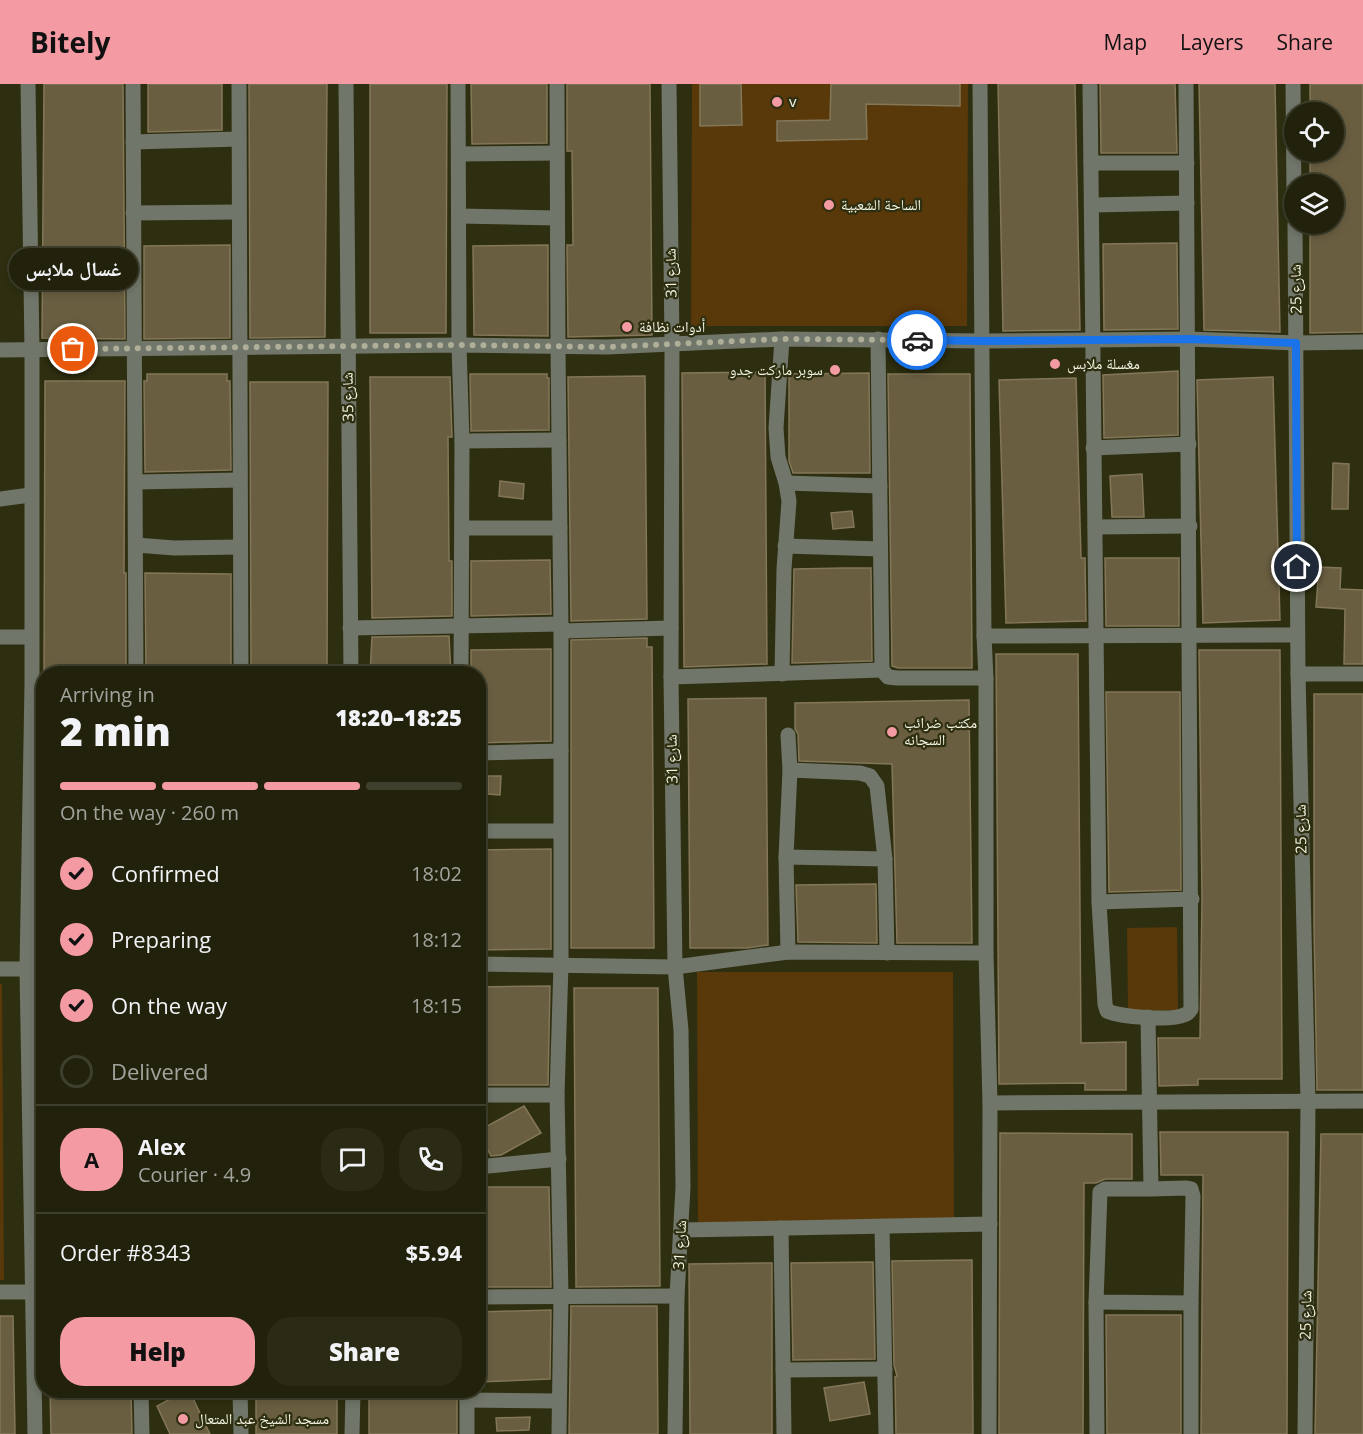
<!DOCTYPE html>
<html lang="en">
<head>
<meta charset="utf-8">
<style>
  :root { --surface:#22220c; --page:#2a2a15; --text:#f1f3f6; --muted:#a2a49d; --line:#3f3f2d; --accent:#f49aa3 }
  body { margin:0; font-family:"Open Sans","Noto Naskh Arabic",sans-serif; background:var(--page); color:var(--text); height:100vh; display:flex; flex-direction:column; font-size:22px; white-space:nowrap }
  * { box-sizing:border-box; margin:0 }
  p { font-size:20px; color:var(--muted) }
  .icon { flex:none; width:33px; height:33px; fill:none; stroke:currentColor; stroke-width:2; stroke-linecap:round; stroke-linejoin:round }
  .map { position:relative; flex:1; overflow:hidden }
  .side { position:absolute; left:36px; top:582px; width:450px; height:732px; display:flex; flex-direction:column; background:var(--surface); border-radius:24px; box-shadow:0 3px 9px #0003,0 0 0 2px var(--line) }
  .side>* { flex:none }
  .buttons { position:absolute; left:1284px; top:18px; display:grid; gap:12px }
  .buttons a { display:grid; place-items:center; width:60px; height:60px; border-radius:50%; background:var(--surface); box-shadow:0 3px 9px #0003,0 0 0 2px var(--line); font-size:30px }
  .pin { position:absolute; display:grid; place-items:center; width:51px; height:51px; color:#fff; margin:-26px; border:3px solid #fff; border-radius:50%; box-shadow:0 2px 6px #0007 }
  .courier { position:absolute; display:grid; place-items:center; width:60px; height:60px; margin:-30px; border:4px solid #1a73e8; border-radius:50%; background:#fff; color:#222; box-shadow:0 2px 8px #0007 }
  .bubble { position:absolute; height:42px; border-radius:21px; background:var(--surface); box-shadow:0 3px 9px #0003,0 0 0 2px var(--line); font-size:20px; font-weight:800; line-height:42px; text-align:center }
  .headline em { font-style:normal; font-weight:800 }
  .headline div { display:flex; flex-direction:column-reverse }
  .headline { display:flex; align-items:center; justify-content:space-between; height:102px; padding:0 24px }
  h1 { font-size:39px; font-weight:800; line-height:45px }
  .bar { display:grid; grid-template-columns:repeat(4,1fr); gap:9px 6px; align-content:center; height:72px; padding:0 24px }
  .bar i { height:8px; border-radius:4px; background:var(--line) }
  .bar .selected { background:var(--accent) }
  .bar p { grid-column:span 4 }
  .line { display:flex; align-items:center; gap:15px; padding:0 24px; border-top:2px solid var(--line) }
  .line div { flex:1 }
  .round { display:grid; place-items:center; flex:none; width:63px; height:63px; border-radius:24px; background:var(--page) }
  ol { padding:0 24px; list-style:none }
  li { display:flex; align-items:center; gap:18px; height:66px }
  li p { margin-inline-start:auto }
  li .icon { padding:6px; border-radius:50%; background:var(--accent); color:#111; stroke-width:4 }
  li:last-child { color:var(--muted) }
  li i { width:33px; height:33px; border:3px solid var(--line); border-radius:50% }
  .primary-button { display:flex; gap:12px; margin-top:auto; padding:12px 24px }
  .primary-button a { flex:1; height:69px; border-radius:24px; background:var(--accent); color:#111; font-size:24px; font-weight:800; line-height:69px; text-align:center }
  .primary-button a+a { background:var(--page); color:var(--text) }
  header { display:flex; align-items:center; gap:36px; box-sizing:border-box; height:84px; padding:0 30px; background:var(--accent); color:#111 }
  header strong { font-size:28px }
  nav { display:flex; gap:33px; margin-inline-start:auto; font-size:21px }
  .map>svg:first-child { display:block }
  .green { fill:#59380a }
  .building { fill:#695e40; stroke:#837758; stroke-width:1.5 }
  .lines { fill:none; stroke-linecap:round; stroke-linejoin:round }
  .minor { stroke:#707669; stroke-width:15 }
  .done { stroke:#afaf99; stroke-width:6; stroke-dasharray:0 10.8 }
  .route { stroke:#1a73e8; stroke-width:8 }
  .poi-dot { fill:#f49aa3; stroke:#2e2e10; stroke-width:2 }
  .labels { text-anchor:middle; stroke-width:4.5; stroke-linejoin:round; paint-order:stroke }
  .poi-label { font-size:15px; fill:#f4f5e3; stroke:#2e2e10; text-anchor:start }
  .street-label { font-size:15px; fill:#f4f5e3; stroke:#2e2e10 }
</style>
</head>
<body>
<header>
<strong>Bitely</strong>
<nav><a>Map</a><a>Layers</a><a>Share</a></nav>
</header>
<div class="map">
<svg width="1363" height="1350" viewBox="0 0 1363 1350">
  <rect width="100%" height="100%" fill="#2e2e10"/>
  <g class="green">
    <polygon points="692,0 968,0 967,242 691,242"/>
    <polygon points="1177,843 1178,926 1128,927 1127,844"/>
    <polygon points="697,888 953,888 954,1139 698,1138"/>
    <polygon points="0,900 2,900 4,1196 0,1196"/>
  </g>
  <g class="building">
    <polygon points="44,0 123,0 125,255 42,254"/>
    <polygon points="148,0 222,0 222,46 148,48"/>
    <polygon points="249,0 327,0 325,253 250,254"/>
    <polygon points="370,0 447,0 446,249 370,249"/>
    <polygon points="471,0 547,0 547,59 472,60"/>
    <polygon points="567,0 650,0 652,251 568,253 567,161 573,161 572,67 567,67"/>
    <polygon points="700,0 741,0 742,41 700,42"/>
    <polygon points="831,0 960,0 960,22 866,20 867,55 777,57 777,37 830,36"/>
    <polygon points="998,0 1075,0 1080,246 1003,247"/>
    <polygon points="1100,0 1175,0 1177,69 1101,69"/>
    <polygon points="1199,0 1275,0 1280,248 1204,246"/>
    <polygon points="1310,0 1363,0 1363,248 1310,249 1310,140 1334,140 1334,100 1310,100 1310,68 1334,68 1334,28 1310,28"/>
    <polygon points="1177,159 1178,245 1104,246 1103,160"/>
    <polygon points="230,161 230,254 144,255 144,162"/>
    <polygon points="548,161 548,252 474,251 473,162"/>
    <polygon points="1178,287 1178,351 1104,354 1103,291"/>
    <polygon points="765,288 767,580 684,583 682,289"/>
    <polygon points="869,289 870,389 793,389 789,377 789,290"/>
    <polygon points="147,290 227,290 227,297 230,297 231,386 145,388 144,297 147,297"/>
    <polygon points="470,290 547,290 547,294 549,294 549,346 471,347"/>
    <polygon points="888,290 970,290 972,584 898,584 892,582"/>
    <polygon points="645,292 647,535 571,537 568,293"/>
    <polygon points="370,293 450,293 452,353 448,353 449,477 452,477 452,532 372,534"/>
    <polygon points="1273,293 1280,536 1203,539 1197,296"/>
    <polygon points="1076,294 1081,474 1085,474 1086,537 1006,539 999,296"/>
    <polygon points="45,297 125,297 124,489 126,489 126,589 44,590"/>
    <polygon points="250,298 328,298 327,590 251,590"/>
    <polygon points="1333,379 1349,380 1348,425 1332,425"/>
    <polygon points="1142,390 1144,433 1112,433 1110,392"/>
    <polygon points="500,397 524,400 523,415 499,412"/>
    <polygon points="852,427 854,443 833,445 831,429"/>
    <polygon points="1105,474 1179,474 1179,542 1106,542"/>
    <polygon points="550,476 551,530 471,532 471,477"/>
    <polygon points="1319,483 1341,484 1340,505 1363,506 1363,580 1344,580 1345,525 1316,523"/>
    <polygon points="844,484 871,484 872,577 792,579 794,485"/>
    <polygon points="145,489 231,490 231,590 146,589"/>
    <polygon points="449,552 451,590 370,590 372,553"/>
    <polygon points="647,554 647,563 652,563 654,864 571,864 571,556"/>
    <polygon points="551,565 551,657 478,659 478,590 471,590 471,566"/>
    <polygon points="1199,566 1280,566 1282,995 1198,995 1198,1001 1159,1002 1158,954 1200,954 1202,815"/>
    <polygon points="996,570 1078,570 1081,959 1126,958 1126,1006 1085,1006 1085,999 999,1000"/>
    <polygon points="1106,608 1180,608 1181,806 1109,808"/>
    <polygon points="1314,610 1363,610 1363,1006 1317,1006 1314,843"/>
    <polygon points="766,614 768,861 747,864 690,864 688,615"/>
    <polygon points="969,616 972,859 897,859 892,680 799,677 798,650 795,645 795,619"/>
    <polygon points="488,692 501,692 500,711 488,710"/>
    <polygon points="551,765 551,865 478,866 478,766"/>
    <polygon points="876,800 877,859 798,858 796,801"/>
    <polygon points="550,902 548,1001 478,1001 478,903"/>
    <polygon points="574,904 658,904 660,1202 576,1203"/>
    <polygon points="524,1022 541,1049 501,1071 491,1072 478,1047"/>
    <polygon points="1160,1048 1288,1048 1287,1350 1201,1350 1203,1091 1161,1091"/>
    <polygon points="1000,1049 1132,1050 1132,1095 1105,1095 1096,1099 1084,1099 1083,1350 999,1350"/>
    <polygon points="1321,1050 1363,1050 1363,1350 1315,1350"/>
    <polygon points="478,1103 549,1103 551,1203 478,1203"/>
    <polygon points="972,1176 973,1350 896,1350 895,1293 897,1292 894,1281 892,1177"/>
    <polygon points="873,1178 875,1275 793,1276 791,1179"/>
    <polygon points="772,1179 772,1350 690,1350 689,1180"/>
    <polygon points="571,1222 657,1222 658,1350 569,1350"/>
    <polygon points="551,1226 550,1295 478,1298 478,1228"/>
    <polygon points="1106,1231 1181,1231 1181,1350 1107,1350"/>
    <polygon points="0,1232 13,1232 15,1350 0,1350"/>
    <polygon points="864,1298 870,1330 830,1337 824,1304"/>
    <polygon points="50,1306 131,1306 132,1350 51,1350"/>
    <polygon points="187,1306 189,1306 210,1350 170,1350 157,1322"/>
    <polygon points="256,1306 337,1307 337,1350 256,1350"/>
    <rect x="369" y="1306" width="88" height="44"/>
    <polygon points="530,1333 529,1346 497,1347 496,1334"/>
  </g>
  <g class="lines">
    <g class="minor">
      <polyline points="28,0 32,266 32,600 27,885 35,1350"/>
      <polyline points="133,0 136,590"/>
      <polyline points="239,0 241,590"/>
      <polyline points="346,0 351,590"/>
      <polyline points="458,0 459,261 462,357 461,590"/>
      <polyline points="557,0 558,263 561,547 561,880 557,1011 561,1211 559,1350"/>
      <polyline points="669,0 672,261 671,593 675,883 681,946 683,1103 677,1212 675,1350"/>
      <polyline points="980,0 984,552 986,594 986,869 990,1019 989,1350"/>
      <path d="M1090,0L1099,818L1105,920L1107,927C1121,933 1171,937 1184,931C1188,930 1189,928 1191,925L1186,0"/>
      <polyline points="1293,0 1294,111"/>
      <polyline points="133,58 239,55"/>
      <polyline points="459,70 557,69"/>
      <polyline points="1091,79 1187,79"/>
      <polyline points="1092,121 1187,119"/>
      <polyline points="133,129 238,128"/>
      <polyline points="459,132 557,134"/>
      <polyline points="1295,140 1298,590 1308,1018 1305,1350"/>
      <polyline points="782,255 776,344 778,373 786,399 789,417 784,485 782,590"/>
      <polyline points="878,255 882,586 888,593 897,594 986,594"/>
      <polyline points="0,266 459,261 607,263 782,255 983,257 1188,255 1296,259 1363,258"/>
      <polyline points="462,357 559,356"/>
      <polyline points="1093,364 1189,360"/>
      <polyline points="136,398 239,396"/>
      <polyline points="786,399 880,402"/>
      <polyline points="0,415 30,411"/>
      <polyline points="1095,443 1190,442"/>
      <polyline points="462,444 560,444"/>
      <polyline points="136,461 174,464 240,463"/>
      <polyline points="785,462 880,465"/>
      <polyline points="350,544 561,540"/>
      <polyline points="561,547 671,544"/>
      <polyline points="984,552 1297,551"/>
      <polyline points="0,553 31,553"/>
      <polyline points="1298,590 1363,590"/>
      <polyline points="671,593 882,586"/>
      <polyline points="478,669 561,667"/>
      <polyline points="790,686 860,689 870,692 877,702 885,775 887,869"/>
      <polyline points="478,747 560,747"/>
      <polyline points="786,773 885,775"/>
      <polyline points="1099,818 1192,815"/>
      <polyline points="788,868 786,773 790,686 788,651"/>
      <polyline points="478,880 675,883 788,868 986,869"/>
      <polyline points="0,885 44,885"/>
      <polyline points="1148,933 1151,1105 1185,1104 1191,1105 1193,1112 1191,1219 1096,1218 1100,1108 1105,1105 1151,1105"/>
      <polyline points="478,1011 557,1011"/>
      <polyline points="990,1019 1363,1017"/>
      <polyline points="478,1083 559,1075"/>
      <polyline points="882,1142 886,1350"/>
      <polyline points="781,1144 784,1350"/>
      <polyline points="681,1146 990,1140"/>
      <polyline points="0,1208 33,1208"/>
      <polyline points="478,1213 677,1212"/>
      <polyline points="1096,1218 1097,1350"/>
      <polyline points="1191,1219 1191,1350"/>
      <polyline points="783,1286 885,1285"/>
      <polyline points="141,1306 142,1350"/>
      <polyline points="240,1306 241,1350"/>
      <polyline points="467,1308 467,1350"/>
      <polyline points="467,1316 559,1317"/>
      <polyline points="352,1350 353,1306"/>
    </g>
  </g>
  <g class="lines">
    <polyline class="done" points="73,265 459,261 607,263 782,255 917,256"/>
    <polyline class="route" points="917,256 983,257 1188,255 1296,259 1297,483"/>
  </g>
  <g class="poi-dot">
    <circle cx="777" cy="18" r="6"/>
    <circle cx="829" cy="121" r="6"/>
    <circle cx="627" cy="243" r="6"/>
    <circle cx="1055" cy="280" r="6"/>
    <circle cx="835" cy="286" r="6"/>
    <circle cx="892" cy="648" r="6"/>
    <circle cx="183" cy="1335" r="6"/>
  </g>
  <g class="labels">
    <g class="poi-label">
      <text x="789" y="23">v</text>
      <text x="841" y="126">الساحة الشعبية</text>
      <text x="639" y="248">أدوات نظافة</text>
      <text x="1067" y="285">مغسلة ملابس</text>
      <text x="823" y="291" text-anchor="end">سوبر ماركت جدو</text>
      <text x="904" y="644">مكتب ضرائب<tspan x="904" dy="17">السجانه</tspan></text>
      <text x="195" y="1340">مسجد الشيخ عبد المتعال</text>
    </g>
    <g class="street-label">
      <text transform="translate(671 189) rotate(-91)" y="5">شارع 31</text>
      <text transform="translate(1296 205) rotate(-91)" y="5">شارع 25</text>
      <text transform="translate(348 313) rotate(-91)" y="5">شارع 35</text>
      <text transform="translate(672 675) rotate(-91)" y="5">شارع 31</text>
      <text transform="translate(1301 745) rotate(-91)" y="5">شارع 25</text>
      <text transform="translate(680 1161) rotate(-87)" y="5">شارع 31</text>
      <text transform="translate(1306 1231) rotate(-89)" y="5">شارع 25</text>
    </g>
  </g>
</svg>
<div class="buttons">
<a><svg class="icon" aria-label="locate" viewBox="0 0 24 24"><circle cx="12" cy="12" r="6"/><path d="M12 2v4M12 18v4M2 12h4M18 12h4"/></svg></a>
<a><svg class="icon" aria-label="layers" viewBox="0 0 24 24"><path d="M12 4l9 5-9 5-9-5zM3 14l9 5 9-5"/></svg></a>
</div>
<div class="pin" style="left:73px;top:265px;background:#ea580c"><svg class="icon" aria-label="bag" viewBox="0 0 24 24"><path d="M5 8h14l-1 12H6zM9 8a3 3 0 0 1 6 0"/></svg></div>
<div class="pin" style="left:1297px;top:483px;background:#1f2937"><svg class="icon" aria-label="home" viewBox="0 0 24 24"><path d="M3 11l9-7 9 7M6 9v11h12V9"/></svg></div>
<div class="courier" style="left:917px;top:256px"><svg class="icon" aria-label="car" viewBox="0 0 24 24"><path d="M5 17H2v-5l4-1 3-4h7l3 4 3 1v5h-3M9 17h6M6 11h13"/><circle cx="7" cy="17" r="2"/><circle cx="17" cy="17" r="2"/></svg></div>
<div class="bubble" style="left:9px;top:164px;width:129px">غسال ملابس</div>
<section class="side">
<div class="headline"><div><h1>2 min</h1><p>Arriving in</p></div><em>18:20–18:25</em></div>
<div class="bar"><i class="selected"></i><i class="selected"></i><i class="selected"></i><i></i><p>On the way · 260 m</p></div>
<ol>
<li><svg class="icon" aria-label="check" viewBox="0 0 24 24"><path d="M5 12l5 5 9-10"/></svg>Confirmed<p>18:02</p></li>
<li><svg class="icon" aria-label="check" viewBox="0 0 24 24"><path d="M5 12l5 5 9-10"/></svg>Preparing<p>18:12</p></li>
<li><svg class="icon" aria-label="check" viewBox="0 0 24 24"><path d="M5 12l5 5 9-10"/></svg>On the way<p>18:15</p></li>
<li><i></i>Delivered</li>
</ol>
<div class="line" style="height:108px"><b class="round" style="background:var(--accent);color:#111">A</b><div><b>Alex</b><p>Courier · 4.9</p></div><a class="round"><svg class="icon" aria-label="chat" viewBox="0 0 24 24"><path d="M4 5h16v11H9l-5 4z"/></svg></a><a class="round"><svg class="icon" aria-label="phone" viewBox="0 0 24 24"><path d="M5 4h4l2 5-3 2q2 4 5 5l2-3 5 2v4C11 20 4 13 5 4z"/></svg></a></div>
<div class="line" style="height:78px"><div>Order #8343</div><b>$5.94</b></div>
<div class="primary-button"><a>Help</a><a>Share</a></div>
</section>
</div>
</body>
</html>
